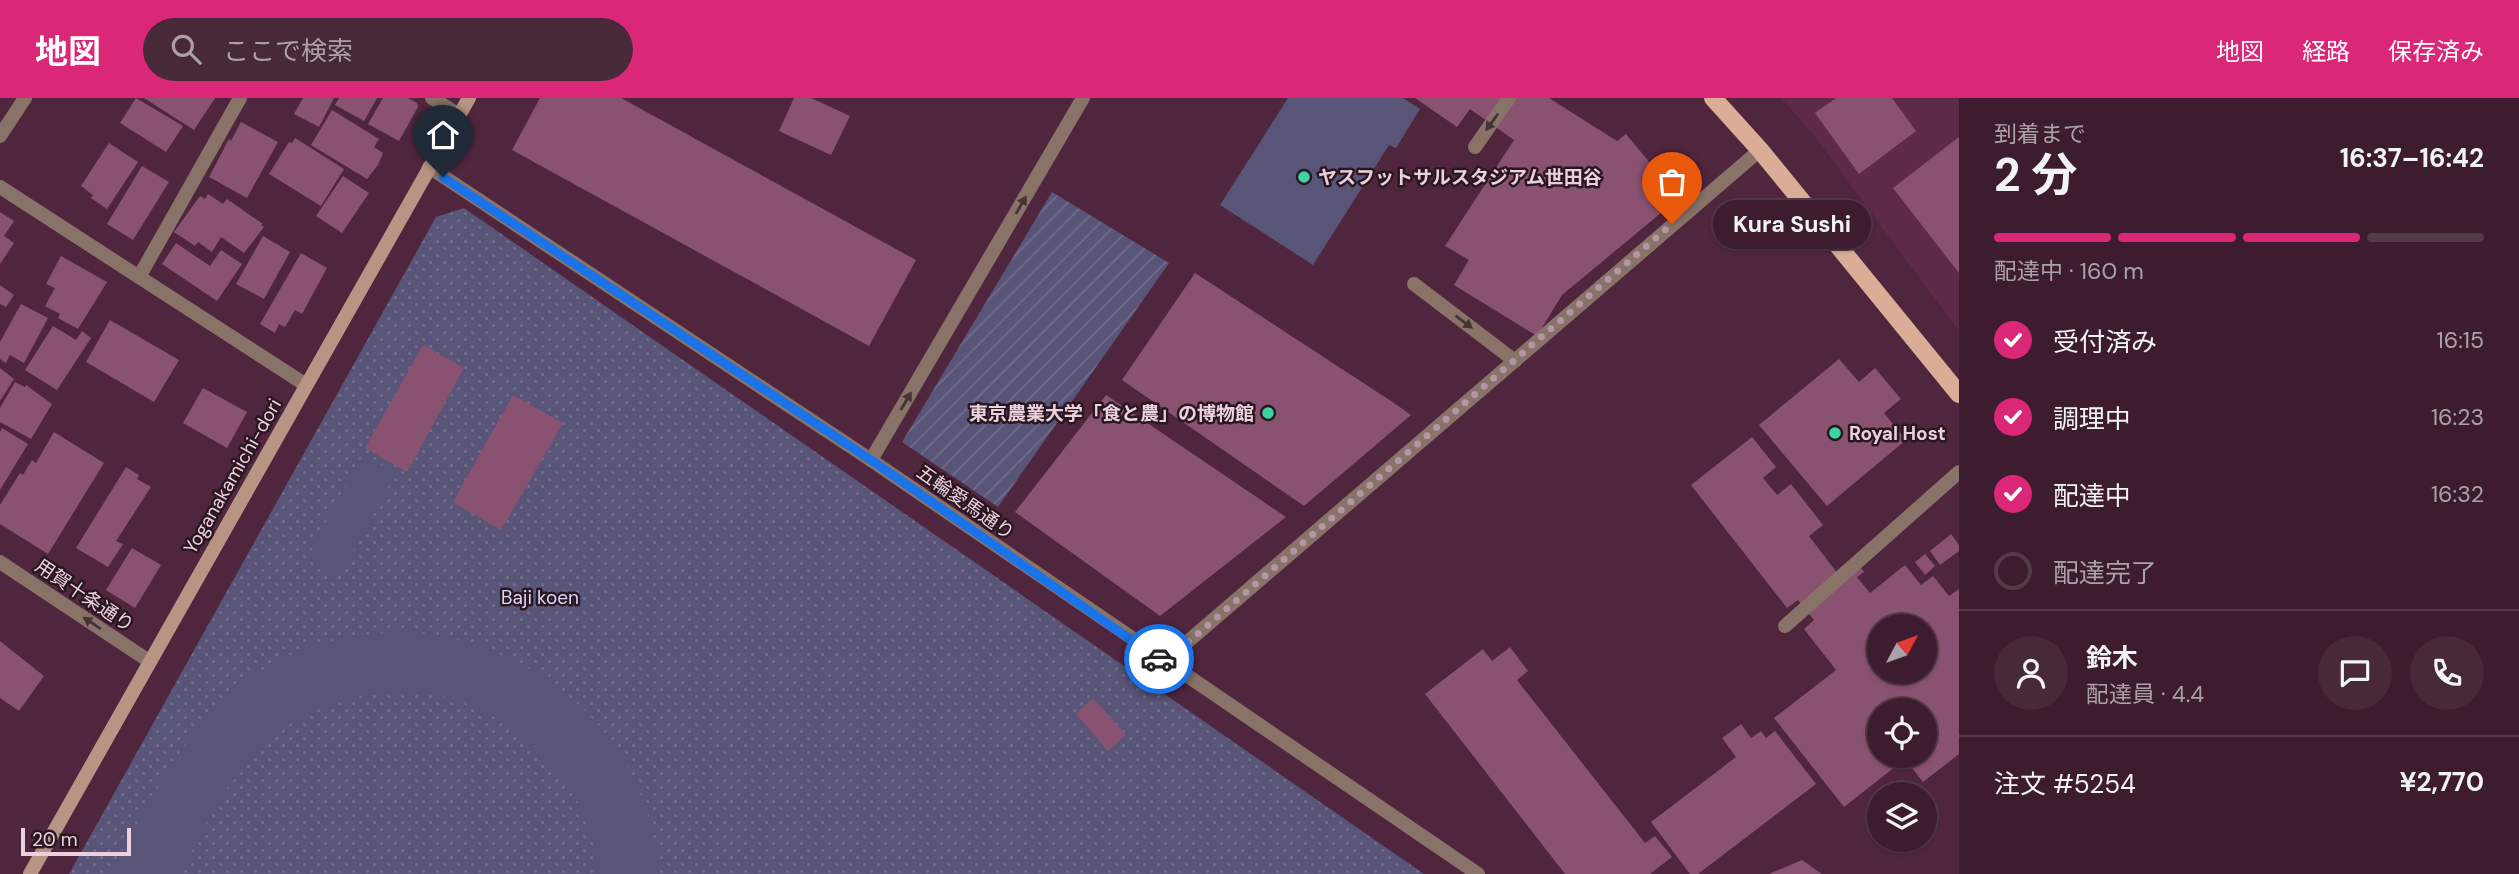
<!DOCTYPE html>
<html lang="ja">
<head>
<meta charset="utf-8">
<style>
  :root { --surface:#3c1c2e; --page:#47293a; --text:#f1f3f6; --muted:#aca1aa; --line:#553a4a; --accent:#db2777 }
  body { margin:0; font-family:"DM Sans","Noto Sans JP",sans-serif; background:var(--page); color:var(--text); height:100vh; display:flex; flex-direction:column; font-size:26px; white-space:nowrap }
  * { box-sizing:border-box; margin:0 }
  p { font-size:23px; color:var(--muted) }
  .icon { flex:none; width:38px; height:38px; fill:none; stroke:currentColor; stroke-width:2; stroke-linecap:round; stroke-linejoin:round }
  .map { position:relative; flex:1; overflow:hidden }
  .panel { display:flex; flex-direction:column; background:var(--surface); width:560px }
  .panel>* { flex:none }
  .needle { width:46px; rotate:49deg }
  .controls { position:absolute; left:1867px; top:516px; display:grid; gap:14px }
  .controls a { display:grid; place-items:center; width:70px; height:70px; border-radius:50%; background:var(--surface); box-shadow:0 2px 5px #0004,0 0 0 2px var(--line); font-size:35px }
  .scale { position:absolute; left:21px; bottom:18px; width:110px; box-sizing:border-box; padding-left:7px; border:4px solid #ecd0dd; border-top:0; font-size:19px; line-height:24px; white-space:nowrap; color:#ecd0dd; -webkit-text-stroke:5px #2a1721; paint-order:stroke }
  .pin { position:absolute; display:grid; place-items:center; width:60px; height:60px; color:#fff; margin:-72px -30px; border-radius:50% 50% 50% 0; rotate:-45deg; box-shadow:0 0 7px #0007 }
  .pin .icon { rotate:45deg }
  .courier { position:absolute; display:grid; place-items:center; width:70px; height:70px; margin:-35px; border:5px solid #1a73e8; border-radius:50%; background:#fff; color:#222; box-shadow:0 2px 9px #0007 }
  .bubble { position:absolute; height:49px; border-radius:24px; background:var(--surface); box-shadow:0 2px 5px #0004,0 0 0 2px var(--line); font-size:23px; font-weight:700; line-height:49px; text-align:center }
  .summary em { font-style:normal; font-weight:700 }
  .summary div { display:flex; flex-direction:column-reverse }
  .summary { display:flex; align-items:center; justify-content:space-between; height:119px; padding:0 35px }
  h1 { font-size:46px; font-weight:700; line-height:52px }
  .bar { display:grid; grid-template-columns:repeat(4,1fr); gap:10px 7px; align-content:center; height:84px; padding:0 35px }
  .bar i { height:9px; border-radius:5px; background:var(--line) }
  .bar .active { background:var(--accent) }
  .bar p { grid-column:span 4 }
  .line { display:flex; align-items:center; gap:18px; padding:0 35px; border-top:2px solid var(--line) }
  .line div { flex:1 }
  .round { display:grid; place-items:center; flex:none; width:74px; height:74px; border-radius:37px; background:var(--page) }
  ol { padding:0 35px; list-style:none }
  li { display:flex; align-items:center; gap:21px; height:77px }
  li p { margin-inline-start:auto }
  li .icon { padding:7px; border-radius:50%; background:var(--accent); color:#fff; stroke-width:4 }
  li:last-child { color:var(--muted) }
  li i { width:38px; height:38px; border:4px solid var(--line); border-radius:50% }
  header { display:flex; align-items:center; gap:42px; box-sizing:border-box; height:98px; padding:0 35px; background:var(--accent); color:#fff }
  header strong { font-size:33px }
  nav { display:flex; gap:38px; margin-inline-start:auto; font-size:24px }
  .search { width:490px; height:63px; background:var(--page); display:flex; align-items:center; gap:18px; box-sizing:border-box; padding:0 24px; border-radius:38px; color:var(--muted); font-size:26px }
  main { display:flex; flex:1; min-height:0 }
  .map>svg:first-child { display:block }
  .built { fill:#5d2b47 }
  .park { fill:url(#park-dots) }
  .garden { fill:url(#garden-furrows) }
  .pitch { fill:#585579 }
  .building { fill:#895270; fill-rule:evenodd }
  .lines { fill:none; stroke-linecap:round; stroke-linejoin:round }
  .lane { stroke:#897368; stroke-width:14 }
  .street { stroke:#897368; stroke-width:14 }
  .secondary { stroke:#b79483; stroke-width:14 }
  .primary { stroke:#daad97; stroke-width:18 }
  .oneway { fill:#463336 }
  .done { stroke:#b594a5; stroke-width:7; stroke-dasharray:0 12.6 }
  .route { stroke:#1a73e8; stroke-width:9 }
  .poi-dot { fill:#3cd4a4; stroke:#2a1721; stroke-width:2.5 }
  .labels { text-anchor:middle; stroke-width:5; stroke-linejoin:round; paint-order:stroke }
  .poi-label { font-size:19px; font-weight:bold; fill:#ecd0dd; stroke:#2a1721; text-anchor:start }
  .street-label { font-size:19px; fill:#ecd0dd; stroke:#2a1721 }
  .park-label { font-size:19px; fill:#dad9fa; stroke:#2a1721 }
</style>
</head>
<body>
<header>
<strong>地図</strong>
<div class="search"><svg class="icon" aria-label="search" viewBox="0 0 24 24"><circle cx="10" cy="10" r="6"/><path d="M15 15l6 6"/></svg>ここで検索</div>
<nav><a>地図</a><a>経路</a><a>保存済み</a></nav>
</header>
<main>
<div class="map">
<svg width="1959" height="776" viewBox="0 0 1959 776">
  <defs>
    <pattern id="park-dots" width="8" height="8" patternUnits="userSpaceOnUse" patternTransform="scale(1.75)"><rect width="8" height="8" fill="#585579"/><path d="M2 2h.1M6 6h.1" fill="none" stroke="#706c8c" stroke-width="1.8" stroke-linecap="round"/></pattern>
    <pattern id="garden-furrows" width="10" height="10" patternUnits="userSpaceOnUse" patternTransform="scale(1.75)"><rect width="10" height="10" fill="#585579"/><path d="M-1 1l2-2M0 10L10 0M9 11l2-2" fill="none" stroke="#706c8c"/></pattern>
  </defs>
  <rect width="100%" height="100%" fill="#50263e"/>
  <polygon class="built" points="1781,0 1959,0 1959,233 1813,36"/>
  <polygon class="park" points="464,110 1424,776 69,776 436,119"/>
  <polygon class="garden" points="1052,94 1169,165 998,409 902,344"/>
  <g class="pitch">
    <polygon points="1288,0 1403,0 1420,11 1396,50 1389,47 1313,167 1220,107"/>
    <polygon points="363,357 395,375 340,478 307,460"/>
    <path d="M397,533C535,540 648,634 659,776H598C593,692 526,620 445,599C391,585 329,600 283,630C233,663 208,725 180,776H110C163,681 202,586 313,548C340,539 369,537 397,533Z"/>
  </g>
  <g class="building">
    <polygon points="136,0 183,28 166,54 120,25"/>
    <polygon points="144,0 215,0 194,32"/>
    <polygon points="303,0 334,0 319,29 294,16"/>
    <polygon points="339,0 377,0 364,23 335,7"/>
    <polygon points="383,0 408,0 417,5 418,9 399,43 368,26"/>
    <polygon points="540,0 621,0 916,162 869,248 512,52"/>
    <polygon points="794,0 811,0 850,18 831,57 779,33"/>
    <polygon points="1415,0 1549,0 1617,43 1626,36 1679,100 1562,197 1537,238 1454,187 1469,162 1445,148 1514,42 1470,11 1457,29"/>
    <polygon points="1836,0 1892,0 1916,33 1859,76 1815,15"/>
    <polygon points="332,12 379,41 374,49 383,55 378,67 367,81 311,47"/>
    <polygon points="241,24 278,44 247,100 209,79 229,41 231,43"/>
    <polygon points="1959,39 1959,175 1893,90"/>
    <polygon points="295,40 344,71 321,108 269,76 289,44 292,45"/>
    <polygon points="109,45 138,64 107,111 91,100 93,97 81,88"/>
    <polygon points="142,68 169,84 133,142 107,126"/>
    <polygon points="343,78 369,95 342,135 316,118"/>
    <polygon points="208,96 223,106 227,101 263,126 261,127 264,129 244,155 221,139 212,154 198,144 195,148 174,134 200,98 205,101"/>
    <polygon points="0,114 14,123 4,138 14,145 0,166"/>
    <polygon points="263,138 290,154 264,201 236,186"/>
    <polygon points="176,145 210,168 221,152 242,166 217,203 162,166"/>
    <polygon points="301,155 327,170 302,216 295,212 285,229 279,226 275,235 260,226"/>
    <polygon points="61,158 107,184 78,231 58,220 60,216 45,208 55,190 46,186"/>
    <polygon points="1195,175 1394,305 1411,317 1304,408 1122,282"/>
    <polygon points="0,187 14,197 6,209 0,206"/>
    <polygon points="21,206 48,220 24,265 10,257 6,265 0,261 0,244"/>
    <polygon points="110,222 179,262 154,304 86,264"/>
    <polygon points="53,228 76,242 82,233 91,240 57,292 25,272"/>
    <polygon points="423,247 464,270 407,374 365,350"/>
    <polygon points="1839,261 1859,284 1875,270 1901,301 1884,315 1906,342 1827,408 1759,327"/>
    <polygon points="0,270 14,281 0,303"/>
    <polygon points="15,284 25,289 26,287 52,306 31,341 0,324 0,310"/>
    <polygon points="203,290 247,314 227,350 183,325"/>
    <polygon points="513,297 563,325 501,432 453,404"/>
    <polygon points="1106,297 1286,419 1160,518 1015,414"/>
    <polygon points="2,330 28,346 0,392 0,334"/>
    <polygon points="54,334 104,365 48,456 0,426 0,407 20,375 23,377 32,362 36,365"/>
    <path d="M1752,339L1776,369L1763,380L1777,397L1791,386L1823,427L1809,438L1838,476L1855,463L1864,474L1857,479L1870,495L1905,467L1921,487L1933,478L1949,498L1959,491V656L1923,684L1905,661L1844,709L1774,620L1836,572L1804,531L1814,522L1798,502L1787,510L1691,387ZM1880,528H1925V574H1880ZM1880,612H1925V658H1880Z"/>
    <polygon points="126,369 139,377 137,381 151,389 116,443 123,446 108,469 76,450"/>
    <polygon points="1951,436 1959,447 1959,453 1940,467 1930,453"/>
    <polygon points="132,450 161,467 135,510 106,492"/>
    <polygon points="1925,456 1935,468 1925,477 1915,464"/>
    <polygon points="0,543 44,578 19,613 0,600"/>
    <polygon points="1510,549 1528,573 1517,582 1645,745 1655,738 1672,759 1650,776 1565,776 1425,596 1483,551 1492,563"/>
    <polygon points="1093,600 1126,637 1108,653 1076,616"/>
    <polygon points="1741,626 1751,640 1761,633 1766,640 1775,633 1816,686 1698,776 1690,776 1651,724 1736,659 1722,640"/>
    <polygon points="1802,762 1822,776 1769,776"/>
  </g>
  <g class="lines">
    <g class="lane">
      <polyline points="1475,49 1509,0"/>
      <polyline points="1414,186 1515,263"/>
      <polyline points="1785,528 1959,374"/>
      <polyline points="1164,564 1760,52"/>
    </g>
    <g class="street">
      <polyline points="432,0 459,17"/>
      <polyline points="0,38 25,0"/>
      <polyline points="429,69 871,362 1478,776"/>
      <polyline points="0,89 306,287"/>
      <polyline points="139,179 240,0"/>
      <polyline points="871,362 1083,0"/>
      <polyline points="0,464 149,563"/>
    </g>
    <polyline class="secondary" points="30,776 469,0"/>
    <polyline class="primary" points="1713,0 1760,52 1959,296"/>
  </g>
  <defs><path id="oneway-solid" d="M-6-.8H1V-3.2L6.5 0L1 3.2V.8H-6Z" transform="scale(1.75)"/></defs>
  <g class="oneway">
    <use href="#oneway-solid" transform="translate(1492 24) rotate(126)"/>
    <use href="#oneway-solid" transform="translate(1021 107) rotate(-60)"/>
    <use href="#oneway-solid" transform="translate(1464 224) rotate(37)"/>
    <use href="#oneway-solid" transform="translate(906 303) rotate(-60)"/>
    <use href="#oneway-solid" transform="translate(92 525) rotate(-146)"/>
  </g>
  <g class="lines">
    <polyline class="done" points="1159,561 1164,564 1178,553 1672,126"/>
    <polyline class="route" points="443,79 871,362 1159,561"/>
  </g>
  <g class="poi-dot">
    <circle cx="1304" cy="79" r="7"/>
    <circle cx="1268" cy="315" r="7"/>
    <circle cx="1835" cy="335" r="7"/>
  </g>
  <g class="labels">
    <g class="poi-label">
      <text x="1318" y="86">ヤスフットサルスタジアム世田谷</text>
      <text x="1254" y="322" text-anchor="end">東京農業大学「食と農」の博物館</text>
      <text x="1849" y="342">Royal Host</text>
    </g>
    <g class="street-label">
      <text transform="translate(232 378) rotate(-60)" y="7">Yoganakamichi-dori</text>
      <text transform="translate(966 404) rotate(35)" y="7">五輪愛馬通り</text>
      <text transform="translate(85 497) rotate(34)" y="7">用賀十条通り</text>
    </g>
    <g class="park-label">
      <text x="540" y="506">Baji koen</text>
    </g>
  </g>
</svg>
<div class="controls">
<a><svg class="needle" viewBox="-14 -14 28 28"><path d="M0-13l5 13h-10z" fill="#e53935"/><path d="M0 13l5-13h-10z" fill="#aca1aa"/></svg></a>
<a><svg class="icon" aria-label="locate" viewBox="0 0 24 24"><circle cx="12" cy="12" r="6"/><path d="M12 2v4M12 18v4M2 12h4M18 12h4"/></svg></a>
<a><svg class="icon" aria-label="layers" viewBox="0 0 24 24"><path d="M12 4l9 5-9 5-9-5zM3 14l9 5 9-5"/></svg></a>
</div>
<div class="scale">20 m</div>
<div class="pin" style="left:1672px;top:126px;background:#ea580c"><svg class="icon" aria-label="bag" viewBox="0 0 24 24"><path d="M5 8h14l-1 12H6zM9 8a3 3 0 0 1 6 0"/></svg></div>
<div class="pin" style="left:443px;top:79px;background:#1f2937"><svg class="icon" aria-label="home" viewBox="0 0 24 24"><path d="M3 11l9-7 9 7M6 9v11h12V9"/></svg></div>
<div class="courier" style="left:1159px;top:561px"><svg class="icon" aria-label="car" viewBox="0 0 24 24"><path d="M5 17H2v-5l4-1 3-4h7l3 4 3 1v5h-3M9 17h6M6 11h13"/><circle cx="7" cy="17" r="2"/><circle cx="17" cy="17" r="2"/></svg></div>
<div class="bubble" style="left:1713px;top:102px;width:158px">Kura Sushi</div>
</div>
<section class="panel">
<div class="summary"><div><h1>2 分</h1><p>到着まで</p></div><em>16:37–16:42</em></div>
<div class="bar"><i class="active"></i><i class="active"></i><i class="active"></i><i></i><p>配達中 · 160 m</p></div>
<ol>
<li><svg class="icon" aria-label="check" viewBox="0 0 24 24"><path d="M5 12l5 5 9-10"/></svg>受付済み<p>16:15</p></li>
<li><svg class="icon" aria-label="check" viewBox="0 0 24 24"><path d="M5 12l5 5 9-10"/></svg>調理中<p>16:23</p></li>
<li><svg class="icon" aria-label="check" viewBox="0 0 24 24"><path d="M5 12l5 5 9-10"/></svg>配達中<p>16:32</p></li>
<li><i></i>配達完了</li>
</ol>
<div class="line" style="height:126px"><a class="round"><svg class="icon" aria-label="person" viewBox="0 0 24 24"><circle cx="12" cy="8" r="4"/><path d="M4 21q1-7 8-7t8 7"/></svg></a><div><b>鈴木</b><p>配達員 · 4.4</p></div><a class="round"><svg class="icon" aria-label="chat" viewBox="0 0 24 24"><path d="M4 5h16v11H9l-5 4z"/></svg></a><a class="round"><svg class="icon" aria-label="phone" viewBox="0 0 24 24"><path d="M5 4h4l2 5-3 2q2 4 5 5l2-3 5 2v4C11 20 4 13 5 4z"/></svg></a></div>
<div class="line" style="height:91px"><div>注文 #5254</div><b>¥2,770</b></div>
</section>
</main>
</body>
</html>
